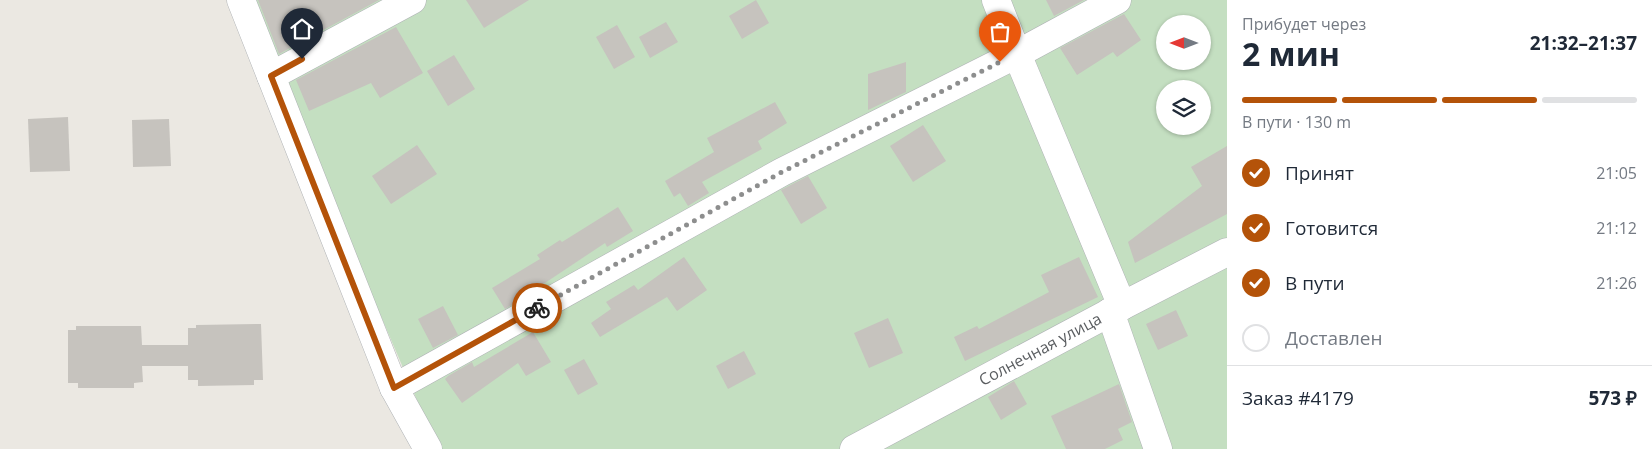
<!DOCTYPE html>
<html lang="ru">
<head>
<meta charset="utf-8">
<style>
  :root { --surface:#fff; --page:#f2f2f3; --text:#1f2937; --muted:#747a83; --line:#e0e1e3; --accent:#b45309 }
  body { margin:0; font-family:"Open Sans",sans-serif; background:var(--page); color:var(--text); height:100vh; display:flex; flex-direction:column; font-size:19px; white-space:nowrap }
  * { box-sizing:border-box; margin:0 }
  p { font-size:16px; color:var(--muted) }
  .icon { flex:none; width:28px; height:28px; fill:none; stroke:currentColor; stroke-width:2; stroke-linecap:round; stroke-linejoin:round }
  .map { position:relative; flex:1; overflow:hidden }
  .panel { display:flex; flex-direction:column; background:var(--surface); width:425px }
  .panel>* { flex:none }
  .needle { width:32px; rotate:270deg }
  .controls { position:absolute; left:1156px; top:15px; display:grid; gap:10px }
  .controls a { display:grid; place-items:center; width:55px; height:55px; border-radius:50%; background:var(--surface); box-shadow:0 1px 4px #0004; font-size:25px }
  .pin { position:absolute; display:grid; place-items:center; width:42px; height:42px; color:#fff; margin:-51px -21px; border-radius:50% 50% 50% 0; rotate:-45deg; box-shadow:0 0 5px #0007 }
  .pin .icon { rotate:45deg }
  .courier { position:absolute; display:grid; place-items:center; width:50px; height:50px; margin:-25px; border:4px solid #b45309; border-radius:50%; background:#fff; color:#222; box-shadow:0 1px 6px #0007 }
  .summary em { font-style:normal; font-weight:700 }
  .summary div { display:flex; flex-direction:column-reverse }
  .summary { display:flex; align-items:center; justify-content:space-between; height:85px; padding:0 15px }
  h1 { font-size:32px; font-weight:700; line-height:38px }
  .bar { display:grid; grid-template-columns:repeat(4,1fr); gap:8px 5px; align-content:center; height:60px; padding:0 15px }
  .bar i { height:6px; border-radius:4px; background:var(--line) }
  .bar .active { background:var(--accent) }
  .bar p { grid-column:span 4 }
  .line { display:flex; align-items:center; gap:12px; padding:0 15px; border-top:1px solid var(--line) }
  .line div { flex:1 }
  ol { padding:0 15px; list-style:none }
  li { display:flex; align-items:center; gap:15px; height:55px }
  li p { margin-inline-start:auto }
  li .icon { padding:5px; border-radius:50%; background:var(--accent); color:#fff; stroke-width:4 }
  li:last-child { color:var(--muted) }
  li i { width:28px; height:28px; border:2px solid var(--line); border-radius:50% }
  main { display:flex; flex:1; min-height:0 }
  .map>svg:first-child { display:block }
  .green { fill:#c4dfc1; fill-rule:evenodd }
  .building { fill:#c6c3be }
  .lines { fill:none; stroke-linecap:round; stroke-linejoin:round }
  .minor-casing { stroke:#afb2b5; stroke-width:29 }
  .minor { stroke:#fff; stroke-width:28 }
  .done { stroke:#8d8e8e; stroke-width:5; stroke-dasharray:0 9 }
  .route { stroke:#b45309; stroke-width:6 }
  .labels { text-anchor:middle; stroke-width:5; stroke-linejoin:round; paint-order:stroke }
  .street-label { font-size:16px; fill:#5a5d60; stroke:#fff }
</style>
</head>
<body>
<main>
<div class="map">
<svg width="1227" height="449" viewBox="0 0 1227 449">
  <rect width="100%" height="100%" fill="#ebe8e2"/>
  <path class="green" d="M245,0H1227V449H438ZM1165,24H1202V61H1165ZM1165,89H1202V126H1165Z"/>
  <g class="building">
    <polygon points="258,0 379,0 279,54"/>
    <polygon points="466,0 529,0 484,28"/>
    <polygon points="756,0 769,23 742,39 729,16"/>
    <polygon points="1046,0 1084,0 1054,16"/>
    <polygon points="1124,14 1141,40 1117,57 1113,52 1077,75 1060,48"/>
    <polygon points="666,22 678,42 650,58 639,37"/>
    <polygon points="617,25 635,57 614,69 596,37"/>
    <polygon points="396,27 423,73 380,98 371,83 309,111 296,80"/>
    <polygon points="454,55 475,89 448,106 427,71"/>
    <polygon points="906,62 906,92 868,110 868,74"/>
    <polygon points="775,102 787,123 758,141 762,149 702,182 709,193 688,206 680,193 674,197 665,181 714,152 707,138"/>
    <polygon points="68,117 70,171 30,172 28,119"/>
    <polygon points="169,119 171,166 133,167 132,120"/>
    <polygon points="923,125 946,161 913,182 890,146"/>
    <polygon points="417,145 437,174 391,204 372,176"/>
    <polygon points="1227,146 1227,214 1135,263 1128,242 1202,186 1191,167"/>
    <polygon points="808,176 827,208 801,224 781,190"/>
    <polygon points="618,207 633,231 607,247 605,243 533,291 534,292 505,309 492,288 540,259 537,255 560,240 562,242"/>
    <polygon points="684,257 707,290 677,311 667,297 600,337 591,323 611,309 606,302 634,285 638,290"/>
    <polygon points="1079,257 1098,297 965,361 954,337 977,326 979,329 1049,292 1041,275"/>
    <polygon points="443,306 458,335 433,348 418,319"/>
    <polygon points="1176,310 1188,336 1158,350 1146,324"/>
    <polygon points="888,318 903,353 869,368 854,333"/>
    <polygon points="261,324 263,380 254,380 254,385 198,386 198,380 188,380 188,366 142,366 143,382 134,383 134,388 78,388 78,383 68,383 68,330 76,330 76,326 141,326 142,345 188,345 188,328 196,328 196,325"/>
    <polygon points="533,332 551,362 526,376 518,363 462,403 445,379 448,376 472,362 474,367"/>
    <polygon points="744,351 756,374 728,389 716,366"/>
    <polygon points="584,359 598,384 578,395 564,370"/>
    <polygon points="1014,381 1027,404 1001,420 988,397"/>
    <polygon points="1119,384 1132,422 1118,429 1123,440 1105,449 1066,449 1051,416"/>
  </g>
  <g class="lines">
    <g class="minor-casing">
      <g id="minor">
        <polyline points="241,0 394,388 428,449"/>
        <polyline points="996,0 1017,54 1122,306"/>
        <polyline points="271,76 412,0"/>
        <polyline points="1110,312 1158,449"/>
        <polyline points="394,388 782,172 1017,54 1117,0"/>
        <polyline points="854,449 1122,306 1227,252"/>
      </g>
    </g>
    <use href="#minor" class="minor"/>
  </g>
  <g class="lines">
    <polyline class="done" points="537,308 782,172 1000,62"/>
    <polyline class="route" points="302,59 271,76 394,388 537,308"/>
  </g>
  <g class="labels">
    <g class="street-label">
      <text transform="translate(1040 349) rotate(-28)" y="6">Солнечная улица</text>
    </g>
  </g>
</svg>
<div class="controls">
<a><svg class="needle" viewBox="-14 -14 28 28"><path d="M0-13l5 13h-10z" fill="#e53935"/><path d="M0 13l5-13h-10z" fill="#747a83"/></svg></a>
<a><svg class="icon" aria-label="layers" viewBox="0 0 24 24"><path d="M12 4l9 5-9 5-9-5zM3 14l9 5 9-5"/></svg></a>
</div>
<div class="pin" style="left:1000px;top:62px;background:#ea580c"><svg class="icon" aria-label="bag" viewBox="0 0 24 24"><path d="M5 8h14l-1 12H6zM9 8a3 3 0 0 1 6 0"/></svg></div>
<div class="pin" style="left:302px;top:59px;background:#1f2937"><svg class="icon" aria-label="home" viewBox="0 0 24 24"><path d="M3 11l9-7 9 7M6 9v11h12V9"/></svg></div>
<div class="courier" style="left:537px;top:308px"><svg class="icon" aria-label="bike" viewBox="0 0 24 24"><circle cx="6" cy="16" r="4"/><circle cx="18" cy="16" r="4"/><path d="M6 16l4-8h5l3 8M10 8l3 8H6M13 5h3"/></svg></div>
</div>
<section class="panel">
<div class="summary"><div><h1>2 мин</h1><p>Прибудет через</p></div><em>21:32–21:37</em></div>
<div class="bar"><i class="active"></i><i class="active"></i><i class="active"></i><i></i><p>В пути · 130 m</p></div>
<ol>
<li><svg class="icon" aria-label="check" viewBox="0 0 24 24"><path d="M5 12l5 5 9-10"/></svg>Принят<p>21:05</p></li>
<li><svg class="icon" aria-label="check" viewBox="0 0 24 24"><path d="M5 12l5 5 9-10"/></svg>Готовится<p>21:12</p></li>
<li><svg class="icon" aria-label="check" viewBox="0 0 24 24"><path d="M5 12l5 5 9-10"/></svg>В пути<p>21:26</p></li>
<li><i></i>Доставлен</li>
</ol>
<div class="line" style="height:65px"><div>Заказ #4179</div><b>573 ₽</b></div>
</section>
</main>
</body>
</html>
